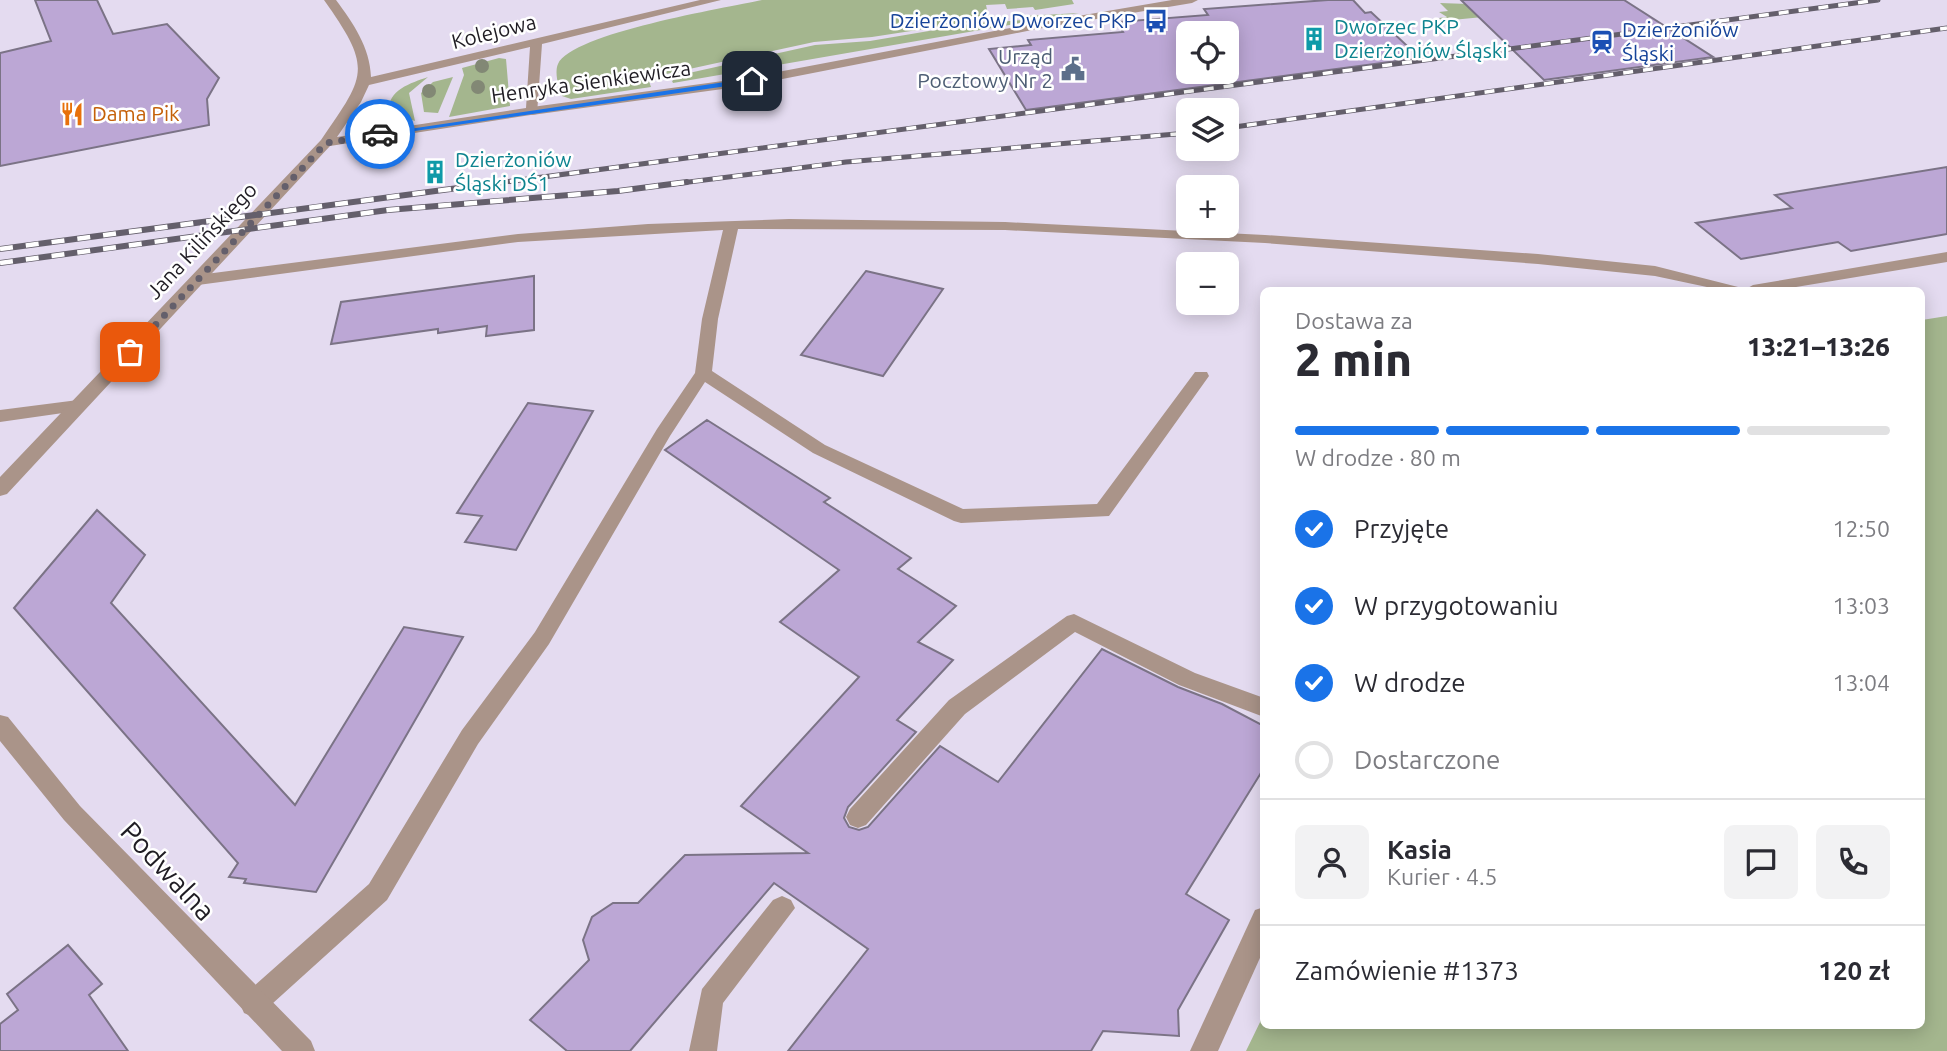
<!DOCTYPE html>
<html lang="pl">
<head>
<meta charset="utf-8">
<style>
  :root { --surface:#fff; --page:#f2f2f3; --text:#2b2b33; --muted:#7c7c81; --line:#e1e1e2; --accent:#1a73e8 }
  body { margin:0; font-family:Ubuntu,sans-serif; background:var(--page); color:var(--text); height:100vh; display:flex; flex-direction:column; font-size:26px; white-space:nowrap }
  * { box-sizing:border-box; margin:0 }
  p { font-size:23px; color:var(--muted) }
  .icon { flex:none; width:38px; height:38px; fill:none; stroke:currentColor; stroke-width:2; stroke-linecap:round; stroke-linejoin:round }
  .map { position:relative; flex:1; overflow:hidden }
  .drawer { position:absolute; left:1260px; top:287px; width:665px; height:742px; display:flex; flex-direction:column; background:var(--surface); border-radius:10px; box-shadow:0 4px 18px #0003 }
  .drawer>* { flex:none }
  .buttons { position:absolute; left:1176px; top:21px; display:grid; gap:14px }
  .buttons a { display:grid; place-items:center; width:63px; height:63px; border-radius:10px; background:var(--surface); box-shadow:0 4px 18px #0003; font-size:35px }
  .pin { position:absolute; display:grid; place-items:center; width:60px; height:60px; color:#fff; margin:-30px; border-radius:14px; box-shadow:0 4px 10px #0006 }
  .courier { position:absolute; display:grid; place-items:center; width:70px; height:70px; margin:-35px; border:5px solid #1a73e8; border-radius:50%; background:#fff; color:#222; box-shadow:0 2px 9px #0007 }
  .summary em { font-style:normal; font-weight:800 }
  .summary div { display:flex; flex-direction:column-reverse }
  .summary { display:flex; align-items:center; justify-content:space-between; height:119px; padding:0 35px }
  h1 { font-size:46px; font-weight:800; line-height:52px }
  .bar { display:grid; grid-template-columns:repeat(4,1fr); gap:10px 7px; align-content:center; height:84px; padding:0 35px }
  .bar i { height:9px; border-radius:5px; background:var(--line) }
  .bar .on { background:var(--accent) }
  .bar p { grid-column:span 4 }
  .line { display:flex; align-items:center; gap:18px; padding:0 35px; border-top:2px solid var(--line) }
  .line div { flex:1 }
  .round { display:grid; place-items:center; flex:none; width:74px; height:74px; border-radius:10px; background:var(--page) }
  ol { padding:0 35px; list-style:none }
  li { display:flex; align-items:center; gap:21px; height:77px }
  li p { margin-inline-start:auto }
  li .icon { padding:7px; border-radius:50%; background:var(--accent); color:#fff; stroke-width:4 }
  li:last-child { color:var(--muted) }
  li i { width:38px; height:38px; border:4px solid var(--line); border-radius:50% }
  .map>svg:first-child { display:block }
  .green { fill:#a4b68e }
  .building { fill:#bca7d5; stroke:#7b7386; stroke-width:2; fill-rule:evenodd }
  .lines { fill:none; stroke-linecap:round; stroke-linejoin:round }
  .service { fill:#aa9489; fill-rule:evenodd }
  .minor { fill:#aa9489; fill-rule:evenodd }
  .tertiary { fill:#aa9489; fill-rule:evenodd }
  .rail-far1-casing { stroke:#645f6b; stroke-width:5 }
  .rail-casing { stroke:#645f6b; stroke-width:6 }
  .rail-far1 { stroke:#fff; stroke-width:3.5; stroke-dasharray:10; stroke-linecap:butt }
  .rail { stroke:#fff; stroke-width:4.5; stroke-dasharray:13; stroke-linecap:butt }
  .tree { fill:#828875 }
  .route { fill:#1a73e8 }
  .done { stroke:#645f6b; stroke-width:7; stroke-dasharray:0 12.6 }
  .labels { text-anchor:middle; stroke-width:5; stroke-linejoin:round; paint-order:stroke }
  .far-transit-label { font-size:21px; fill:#164399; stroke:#fff; text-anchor:end }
  .far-culture-label { font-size:21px; fill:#0d838f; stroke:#fff; text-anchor:start }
  .far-street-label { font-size:21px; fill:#1f1c23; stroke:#fff }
  .far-service-label { font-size:21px; fill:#4e5e75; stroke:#fff; text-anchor:end }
  .far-food-label { font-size:21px; fill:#c56008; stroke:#fff; text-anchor:start }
  .near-street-label { font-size:28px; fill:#1f1c23; stroke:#fff }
</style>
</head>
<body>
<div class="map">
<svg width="1947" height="1051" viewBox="0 0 1947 1051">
  <rect width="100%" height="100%" fill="#e4dbf0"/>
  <g class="green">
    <path d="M762,0H1072L1074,4L1035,10L1033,7L1007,9L1005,4L986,5L989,19L872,37L814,42L648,78L651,87L571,99L562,96C559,88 554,73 558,64C572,33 725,8 762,0Z"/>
    <polygon points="1440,3 1468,4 1493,16 1442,21 1439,18 1447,17 1439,12 1448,11"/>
    <polygon points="1079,13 673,83 672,81 680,75 815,45 870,41 976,23 1024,20 1024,16"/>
    <polygon points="499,58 506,59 510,106 449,117 464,75 462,68"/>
    <path d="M428,77L409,93L415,121L389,112C387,90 411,83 428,77Z"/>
    <polygon points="453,77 438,113 424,112 421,93 433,82"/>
    <polygon points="1947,316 1947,1051 1246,1051 1263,1016 1264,1026 1922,1026 1922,320"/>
  </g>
  <g class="building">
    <polygon points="35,0 97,0 113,34 167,24 219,78 207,99 209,125 0,166 0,53 51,41"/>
    <path d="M1328,0H1353L1365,13L1371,12L1420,58L1026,110L989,49L1031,45L1028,40L1123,32L1117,22L1208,15L1204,9ZM1188,33H1227V72H1188Z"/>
    <polygon points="1461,0 1624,0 1713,57 1544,80"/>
    <polygon points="1947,167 1947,234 1851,251 1838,242 1741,259 1696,223 1792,208 1775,195"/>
    <polygon points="866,271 943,289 883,376 801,355"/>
    <polygon points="534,276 534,330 486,336 487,326 438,333 438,329 331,344 341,302"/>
    <polygon points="528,403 593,411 516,550 465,542 482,516 457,513"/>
    <polygon points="707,420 830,498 824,502 911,558 898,569 956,606 918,642 953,660 897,720 916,732 848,807 844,818 849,827 859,830 868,827 940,746 998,782 1102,649 1178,687 1222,704 1264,726 1264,768 1186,894 1229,920 1178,1010 1179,1036 1103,1031 1091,1051 788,1051 868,949 774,883 630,1051 567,1051 530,1020 589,960 583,940 592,917 613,903 638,903 685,855 808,853 741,806 859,677 780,622 839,570 665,450"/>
    <polygon points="97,510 145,555 111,603 295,805 404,627 463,637 316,892 244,883 246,879 229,877 238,863 14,608"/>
    <polygon points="68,945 102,984 89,995 128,1051 0,1051 0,1024 18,1010 7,994"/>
  </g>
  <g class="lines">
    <g class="service">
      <polygon points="789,219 1005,222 1265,235 1538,254 1655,266 1746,289 1753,285 1947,252 1947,262 1778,290 1721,290 1655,276 1538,264 1265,243 1005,230 738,229 718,319 712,371 825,445 963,509 1097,504 1195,372 1207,372 1209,376 1109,516 961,523 954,521 813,453 705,382 670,436 549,644 478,744 387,900 262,1013 253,1017 244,1013 240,1004 244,995 369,884 462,730 535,632 657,429 695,373 702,319 723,230 518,242 198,285 190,280 198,275 518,234 648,224"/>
      <polygon points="78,400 87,406 84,410 0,422 0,410"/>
      <polygon points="1074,614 1195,673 1264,698 1264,717 1179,685 1075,632 965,714 866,825 858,828 850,825 846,817 850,809 949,700 1067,616"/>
      <polygon points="782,896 791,900 795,908 723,1003 717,1051 689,1051 702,989 773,900"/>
      <polygon points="1264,907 1264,949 1218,1051 1190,1051 1255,910"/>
    </g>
    <g class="minor">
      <polygon points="1172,0 1198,0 1192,3 1037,29 752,85 532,115 526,111 532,107 752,77 1037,23"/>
      <polygon points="0,715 8,717 80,806 311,1041 315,1051 282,1051 64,820 0,741"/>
    </g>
    <path class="tertiary" d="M324,0H336C353,23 370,47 371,77L700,0H721L542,44L537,114L330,146L7,494L0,496V477L321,140C366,75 373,69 324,0ZM530,47L526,108L337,137L361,102L369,85Z"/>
    <g class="rail-far1-casing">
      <g id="rail-far1">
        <polyline points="1227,128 1947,28"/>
        <polyline points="490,184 1878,0"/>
        <polyline points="673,184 846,162 1188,133"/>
      </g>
    </g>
    <g class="rail-casing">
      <g id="rail">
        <polyline points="0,249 503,182"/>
        <polyline points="0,263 388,210 618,191 687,182"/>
      </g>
    </g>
    <use href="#rail-far1" class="rail-far1"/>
    <use href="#rail" class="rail"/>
  </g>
  <g class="tree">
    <circle cx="482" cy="66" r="7"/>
    <circle cx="478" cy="87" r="7"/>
    <circle cx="429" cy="91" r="7"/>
  </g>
  <polygon class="route" points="752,78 755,82 380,136 376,134"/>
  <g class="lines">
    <polyline class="done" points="130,352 326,143 380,134"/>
  </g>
  <defs>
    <g id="bus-bare" transform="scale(1.89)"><path d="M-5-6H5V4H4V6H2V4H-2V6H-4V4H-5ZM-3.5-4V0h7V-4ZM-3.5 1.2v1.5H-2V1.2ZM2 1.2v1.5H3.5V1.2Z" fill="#1a4fb4" stroke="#fff" stroke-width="2.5" paint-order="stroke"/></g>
    <g id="building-bare" transform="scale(1.89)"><path d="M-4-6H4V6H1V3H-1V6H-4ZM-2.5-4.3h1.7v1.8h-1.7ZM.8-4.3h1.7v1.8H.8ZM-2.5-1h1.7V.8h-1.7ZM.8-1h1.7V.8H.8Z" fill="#0f9aa8" stroke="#fff" stroke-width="2.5" paint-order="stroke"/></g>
    <g id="station-bare" transform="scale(1.89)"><path d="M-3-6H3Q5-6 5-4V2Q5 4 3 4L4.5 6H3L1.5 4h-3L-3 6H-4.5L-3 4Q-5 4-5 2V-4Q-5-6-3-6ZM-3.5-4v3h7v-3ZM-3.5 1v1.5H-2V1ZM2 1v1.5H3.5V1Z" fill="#1a4fb4" stroke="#fff" stroke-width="2.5" paint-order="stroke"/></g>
    <g id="civic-bare" transform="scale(1.89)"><path d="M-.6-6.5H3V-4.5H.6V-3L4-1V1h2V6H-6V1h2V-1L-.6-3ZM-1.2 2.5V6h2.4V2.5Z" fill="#5c6f8a" stroke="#fff" stroke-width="2.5" paint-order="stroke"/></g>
    <g id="restaurant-bare" transform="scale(1.89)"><path d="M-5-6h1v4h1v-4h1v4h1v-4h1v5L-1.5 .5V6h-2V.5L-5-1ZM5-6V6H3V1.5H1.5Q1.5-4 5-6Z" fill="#e8710a" stroke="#fff" stroke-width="2.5" paint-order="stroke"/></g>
  </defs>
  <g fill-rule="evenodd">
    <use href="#bus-bare" x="1156" y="21"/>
    <use href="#building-bare" x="1314" y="39"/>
    <use href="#station-bare" x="1602" y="42"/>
    <use href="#civic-bare" x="1073" y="69"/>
    <use href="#restaurant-bare" x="72" y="114"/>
    <use href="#building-bare" x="435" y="172"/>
  </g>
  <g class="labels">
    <g class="far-transit-label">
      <text x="1136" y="28">Dzierżoniów Dworzec PKP</text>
      <text x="1622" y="37" text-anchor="start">Dzierżoniów<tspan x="1622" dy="24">Śląski</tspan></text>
    </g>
    <g class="far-culture-label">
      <text x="1334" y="34">Dworzec PKP<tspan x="1334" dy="24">Dzierżoniów Śląski</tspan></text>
      <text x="455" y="167">Dzierżoniów<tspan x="455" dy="24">Śląski DŚ1</tspan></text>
    </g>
    <g class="far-street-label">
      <text transform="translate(494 32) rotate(-14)" y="7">Kolejowa</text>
      <text transform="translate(591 82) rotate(-8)" y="7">Henryka Sienkiewicza</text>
      <text transform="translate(202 241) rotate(-47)" y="7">Jana Kilińskiego</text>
    </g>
    <g class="far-service-label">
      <text x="1053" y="64">Urząd<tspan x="1053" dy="24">Pocztowy Nr 2</tspan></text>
    </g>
    <g class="far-food-label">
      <text x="92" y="121">Dama Pik</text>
    </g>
    <g class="near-street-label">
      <text transform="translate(168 871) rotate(47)" y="10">Podwalna</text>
    </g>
  </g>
</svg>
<div class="buttons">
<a><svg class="icon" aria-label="locate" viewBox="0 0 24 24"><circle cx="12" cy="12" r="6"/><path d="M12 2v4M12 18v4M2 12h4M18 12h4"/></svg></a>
<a><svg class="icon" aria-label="layers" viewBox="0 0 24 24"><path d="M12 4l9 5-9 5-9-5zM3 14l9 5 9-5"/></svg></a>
<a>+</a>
<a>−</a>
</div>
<div class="pin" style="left:130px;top:352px;background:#ea580c"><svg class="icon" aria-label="bag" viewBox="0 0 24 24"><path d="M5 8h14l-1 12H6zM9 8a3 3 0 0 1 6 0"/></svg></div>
<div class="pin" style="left:752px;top:81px;background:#1f2937"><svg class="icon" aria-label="home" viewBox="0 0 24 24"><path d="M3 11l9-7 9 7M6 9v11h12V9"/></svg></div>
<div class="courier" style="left:380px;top:134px"><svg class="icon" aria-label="car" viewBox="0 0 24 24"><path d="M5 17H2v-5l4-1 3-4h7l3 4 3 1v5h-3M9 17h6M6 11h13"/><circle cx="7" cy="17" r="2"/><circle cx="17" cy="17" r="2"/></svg></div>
<section class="drawer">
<div class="summary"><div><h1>2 min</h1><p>Dostawa za</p></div><em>13:21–13:26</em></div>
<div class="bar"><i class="on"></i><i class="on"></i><i class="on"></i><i></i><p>W drodze · 80 m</p></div>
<ol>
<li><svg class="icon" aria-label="check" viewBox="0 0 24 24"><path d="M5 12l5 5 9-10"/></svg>Przyjęte<p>12:50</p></li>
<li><svg class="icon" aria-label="check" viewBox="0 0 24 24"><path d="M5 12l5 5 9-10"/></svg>W przygotowaniu<p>13:03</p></li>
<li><svg class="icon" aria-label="check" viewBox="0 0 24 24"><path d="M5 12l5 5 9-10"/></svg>W drodze<p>13:04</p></li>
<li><i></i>Dostarczone</li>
</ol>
<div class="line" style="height:126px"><a class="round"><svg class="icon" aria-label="person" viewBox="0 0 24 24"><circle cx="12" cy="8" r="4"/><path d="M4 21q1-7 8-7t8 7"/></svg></a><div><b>Kasia</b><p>Kurier · 4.5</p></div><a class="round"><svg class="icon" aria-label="chat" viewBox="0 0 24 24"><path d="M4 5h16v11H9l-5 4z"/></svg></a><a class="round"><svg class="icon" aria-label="phone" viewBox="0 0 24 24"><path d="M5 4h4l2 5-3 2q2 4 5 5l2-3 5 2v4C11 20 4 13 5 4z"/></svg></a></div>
<div class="line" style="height:91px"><div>Zamówienie #1373</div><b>120 zł</b></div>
</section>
</div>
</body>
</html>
